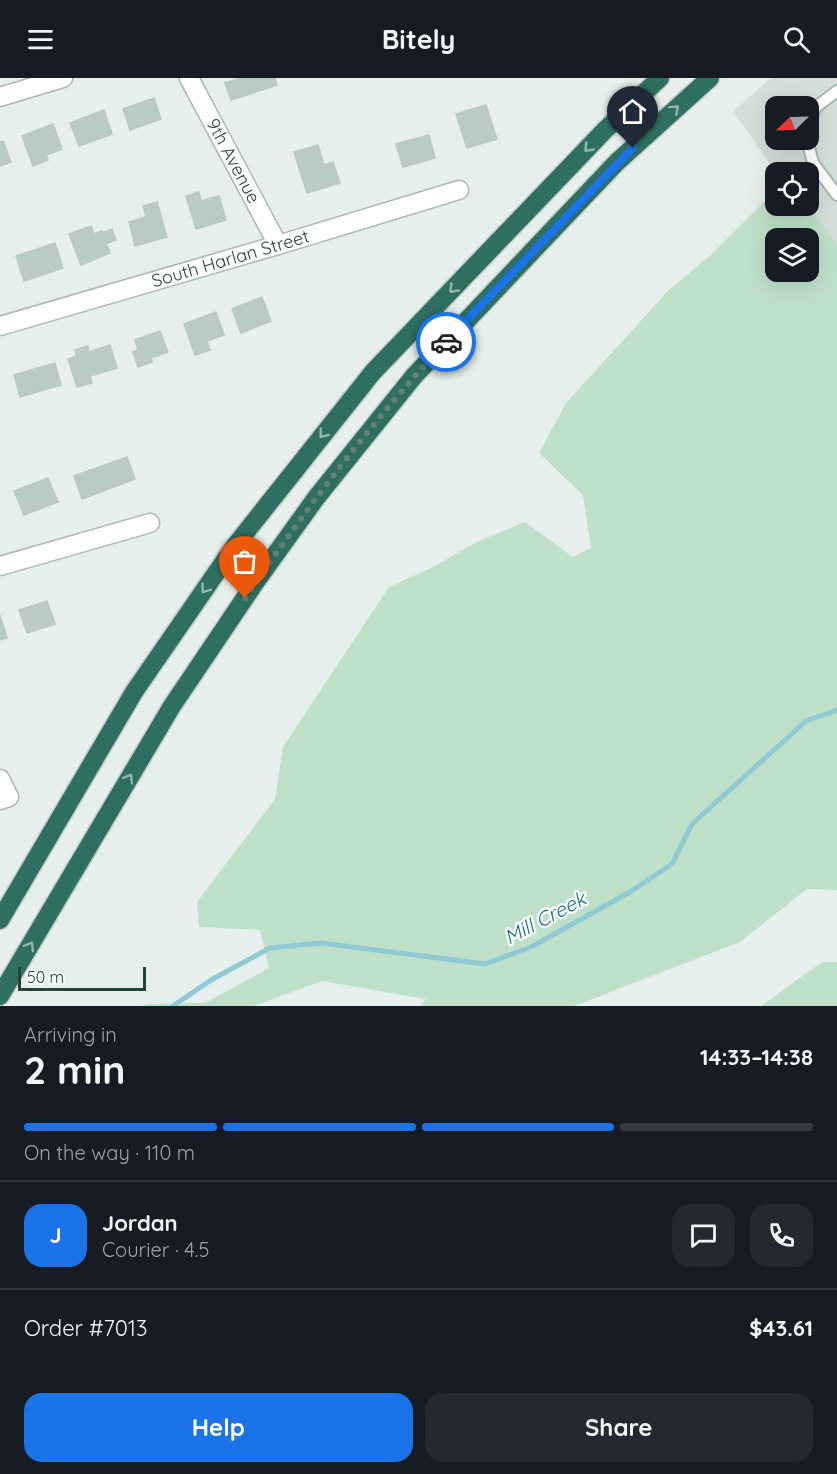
<!DOCTYPE html>
<html lang="en">
<head>
<meta charset="utf-8">
<style>
  :root { --surface:#171b24; --page:#242831; --text:#f1f3f6; --muted:#9ea1a6; --line:#363941; --accent:#1a73e8 }
  body { margin:0; font-family:Quicksand,sans-serif; background:var(--page); color:var(--text); height:100vh; display:flex; flex-direction:column; font-size:22px; white-space:nowrap }
  * { box-sizing:border-box; margin:0 }
  p { font-size:20px; color:var(--muted) }
  .icon { flex:none; width:33px; height:33px; fill:none; stroke:currentColor; stroke-width:2; stroke-linecap:round; stroke-linejoin:round }
  .map { position:relative; height:928px; overflow:hidden }
  .panel { display:flex; flex-direction:column; background:var(--surface); flex:1 }
  .panel>* { flex:none }
  .needle { width:39px; rotate:247deg }
  .controls { position:absolute; left:765px; top:18px; display:grid; gap:12px }
  .controls a { display:grid; place-items:center; width:54px; height:54px; border-radius:12px; background:var(--surface); box-shadow:0 6px 24px #0002; font-size:30px }
  .scale { position:absolute; left:18px; bottom:15px; width:128px; box-sizing:border-box; padding-left:6px; border:3px solid #24423a; border-top:0; font-size:16px; line-height:21px; white-space:nowrap; color:#24423a; -webkit-text-stroke:4px #f7fbf9; paint-order:stroke }
  .pin { position:absolute; display:grid; place-items:center; width:51px; height:51px; color:#fff; margin:-62px -26px; border-radius:50% 50% 50% 0; rotate:-45deg; box-shadow:0 0 6px #0007 }
  .pin .icon { rotate:45deg }
  .courier { position:absolute; display:grid; place-items:center; width:60px; height:60px; margin:-30px; border:4px solid #1a73e8; border-radius:50%; background:#fff; color:#222; box-shadow:0 2px 8px #0007 }
  .headline em { font-style:normal; font-weight:800 }
  .headline div { display:flex; flex-direction:column-reverse }
  .headline { display:flex; align-items:center; justify-content:space-between; height:102px; padding:0 24px }
  h1 { font-size:39px; font-weight:800; line-height:45px }
  .bar { display:grid; grid-template-columns:repeat(4,1fr); gap:9px 6px; align-content:center; height:72px; padding:0 24px }
  .bar i { height:8px; border-radius:4px; background:var(--line) }
  .bar .active { background:var(--accent) }
  .bar p { grid-column:span 4 }
  .line { display:flex; align-items:center; gap:15px; padding:0 24px; border-top:2px solid var(--line) }
  .line div { flex:1 }
  .round { display:grid; place-items:center; flex:none; width:63px; height:63px; border-radius:18px; background:var(--page) }
  .button { display:flex; gap:12px; margin-top:auto; padding:12px 24px }
  .button a { flex:1; height:69px; border-radius:18px; background:var(--accent); color:#fff; font-size:24px; font-weight:800; line-height:69px; text-align:center }
  .button a+a { background:var(--page); color:var(--text) }
  header { display:flex; justify-content:space-between; align-items:center; height:78px; padding:0 24px; background:var(--surface); font-size:27px; font-weight:800 }
  .map>svg:first-child { display:block }
  .built { fill:#d4dfda; fill-rule:evenodd }
  .green { fill:#bfe0c8; fill-rule:evenodd }
  .lines { fill:none; stroke-linecap:round; stroke-linejoin:round }
  .stream { stroke:#8ec9d4; stroke-width:5 }
  .building { fill:#bbcac4; stroke:#b8c9c2; stroke-width:1.5 }
  .service-casing { stroke:#a8b8b2; stroke-width:14 }
  .minor-casing { stroke:#a8b8b2; stroke-width:21 }
  .motorway-casing { stroke:#c2cac8; stroke-width:21 }
  .service { stroke:#fff; stroke-width:10 }
  .minor { stroke:#fff; stroke-width:18 }
  .motorway { stroke:#2f6f62; stroke-width:18 }
  .oneway { stroke:#93b5ae }
  .done { stroke:#687f78; stroke-width:6; stroke-dasharray:0 10.8 }
  .route { stroke:#1a73e8; stroke-width:8 }
  .labels { text-anchor:middle; stroke-width:5; stroke-linejoin:round; paint-order:stroke }
  .street-label { font-size:18px; fill:#24423a; stroke:#f7fbf9 }
  .water-label { font-size:20px; font-style:italic; fill:#1c6f80; stroke:#f7fbf9 }
</style>
</head>
<body>
<header><svg class="icon" aria-label="menu" viewBox="0 0 24 24"><path d="M4 6h16M4 12h16M4 18h16"/></svg>Bitely<svg class="icon" aria-label="search" viewBox="0 0 24 24"><circle cx="10" cy="10" r="6"/><path d="M15 15l6 6"/></svg></header>
<div class="map">
<svg width="837" height="928" viewBox="0 0 837 928">
  <rect width="100%" height="100%" fill="#e6efeb"/>
  <path class="built" d="M771,0H837V183L799,128H808V94H776L733,33ZM776,28H808V62H776Z"/>
  <g class="green">
    <path d="M775,116L776,128H804L822,146L837,166V812L807,811L740,864L574,928H420L426,921L322,903L253,928H143L147,926L205,925L269,890L260,852L199,849L197,824L275,721L283,669L389,509L431,490L477,464L525,444L573,479L591,470L583,417L539,375L566,325L668,213L712,176L766,122ZM776,160H808V194H776Z"/>
    <polygon points="822,884 837,884 837,928 761,928"/>
  </g>
  <g class="lines">
    <polyline class="stream" points="173,928 211,902 270,870 321,865 485,886 531,869 630,814 672,786 692,746 806,643 837,632"/>
  </g>
  <g class="building">
    <polygon points="241,0 275,0 277,7 231,22 225,5"/>
    <polygon points="154,20 161,41 130,52 123,31"/>
    <polygon points="486,27 497,61 467,70 456,36"/>
    <polygon points="104,32 112,56 79,68 70,45"/>
    <polygon points="53,46 62,71 46,77 48,82 33,88 22,58"/>
    <polygon points="429,57 435,80 403,89 396,66"/>
    <polygon points="3,63 11,84 0,88 0,64"/>
    <polygon points="318,67 324,87 333,84 340,105 307,115 294,74"/>
    <polygon points="199,114 201,123 219,118 226,142 196,151 186,118"/>
    <polygon points="157,124 167,159 135,168 129,144 146,139 143,128"/>
    <polygon points="91,148 94,156 102,153 110,175 81,187 69,156"/>
    <polygon points="112,151 116,162 108,165 104,154"/>
    <polygon points="55,165 63,190 24,203 16,178"/>
    <polygon points="262,219 271,243 241,255 232,231"/>
    <polygon points="216,234 224,257 207,263 210,272 195,277 184,246"/>
    <polygon points="160,253 168,274 151,280 152,284 138,289 133,274 138,272 135,262"/>
    <polygon points="110,267 117,290 90,298 92,305 77,309 68,281 77,278 75,272 88,268 89,274"/>
    <polygon points="55,285 61,307 20,319 14,297"/>
    <polygon points="127,379 135,401 82,421 74,398"/>
    <polygon points="48,400 58,424 24,437 14,413"/>
    <polygon points="47,523 55,546 27,555 19,532"/>
    <polygon points="0,537 7,560 0,562"/>
  </g>
  <g class="lines">
    <g class="service-casing">
      <g id="service">
        <polyline points="808,47 816,29 837,13"/>
        <polyline points="807,62 813,85 837,117"/>
      </g>
    </g>
    <g class="minor-casing">
      <g id="minor">
        <path id="s1" d="M189,0L278,167"/>
        <polyline points="0,19 63,0"/>
        <path id="s2" d="M0,248L278,167L459,112"/>
        <polyline points="0,488 150,445"/>
        <polyline points="0,701 9,719 0,722"/>
      </g>
    </g>
    <g class="motorway-casing">
      <g id="motorway">
        <polyline points="0,842 134,614 234,469 373,294 605,52 660,0"/>
        <polyline points="0,918 172,628 257,502 316,420 414,298 617,84 710,0"/>
      </g>
    </g>
    <use href="#service" class="service"/>
    <use href="#minor" class="minor"/>
    <use href="#motorway" class="motorway"/>
  </g>
  <defs><path id="oneway-chevron" d="M-2-3.5L2.5 0L-2 3.5" fill="none" stroke-width="1.6" stroke-linecap="round" stroke-linejoin="round" transform="scale(1.5)"/></defs>
  <g class="oneway">
    <use href="#oneway-chevron" transform="translate(675 31) rotate(-42)"/>
    <use href="#oneway-chevron" transform="translate(588 70) rotate(134)"/>
    <use href="#oneway-chevron" transform="translate(453 211) rotate(134)"/>
    <use href="#oneway-chevron" transform="translate(323 356) rotate(128)"/>
    <use href="#oneway-chevron" transform="translate(205 511) rotate(125)"/>
    <use href="#oneway-chevron" transform="translate(129 700) rotate(-59)"/>
    <use href="#oneway-chevron" transform="translate(30 868) rotate(-59)"/>
  </g>
  <g class="lines">
    <path class="done" d="M245,520C306,431 372,343 446,264"/>
    <polyline class="route" points="446,264 633,70"/>
  </g>
  <g class="labels">
    <g class="street-label">
      <text dy="6" stroke="none"><textPath href="#s1" startOffset="94">9th Avenue</textPath></text>
      <text dy="6" stroke="none"><textPath href="#s2" startOffset="240">South Harlan Street</textPath></text>
    </g>
    <g class="water-label">
      <text transform="translate(545 840) rotate(-28)" y="7">Mill Creek</text>
    </g>
  </g>
</svg>
<div class="controls">
<a><svg class="needle" viewBox="-14 -14 28 28"><path d="M0-13l5 13h-10z" fill="#e53935"/><path d="M0 13l5-13h-10z" fill="#9ea1a6"/></svg></a>
<a><svg class="icon" aria-label="locate" viewBox="0 0 24 24"><circle cx="12" cy="12" r="6"/><path d="M12 2v4M12 18v4M2 12h4M18 12h4"/></svg></a>
<a><svg class="icon" aria-label="layers" viewBox="0 0 24 24"><path d="M12 4l9 5-9 5-9-5zM3 14l9 5 9-5"/></svg></a>
</div>
<div class="scale">50 m</div>
<div class="pin" style="left:245px;top:520px;background:#ea580c"><svg class="icon" aria-label="bag" viewBox="0 0 24 24"><path d="M5 8h14l-1 12H6zM9 8a3 3 0 0 1 6 0"/></svg></div>
<div class="pin" style="left:633px;top:70px;background:#1f2937"><svg class="icon" aria-label="home" viewBox="0 0 24 24"><path d="M3 11l9-7 9 7M6 9v11h12V9"/></svg></div>
<div class="courier" style="left:446px;top:264px"><svg class="icon" aria-label="car" viewBox="0 0 24 24"><path d="M5 17H2v-5l4-1 3-4h7l3 4 3 1v5h-3M9 17h6M6 11h13"/><circle cx="7" cy="17" r="2"/><circle cx="17" cy="17" r="2"/></svg></div>
</div>
<section class="panel">
<div class="headline"><div><h1>2 min</h1><p>Arriving in</p></div><em>14:33–14:38</em></div>
<div class="bar"><i class="active"></i><i class="active"></i><i class="active"></i><i></i><p>On the way · 110 m</p></div>
<div class="line" style="height:108px"><b class="round" style="background:var(--accent);color:#fff">J</b><div><b>Jordan</b><p>Courier · 4.5</p></div><a class="round"><svg class="icon" aria-label="chat" viewBox="0 0 24 24"><path d="M4 5h16v11H9l-5 4z"/></svg></a><a class="round"><svg class="icon" aria-label="phone" viewBox="0 0 24 24"><path d="M5 4h4l2 5-3 2q2 4 5 5l2-3 5 2v4C11 20 4 13 5 4z"/></svg></a></div>
<div class="line" style="height:78px"><div>Order #7013</div><b>$43.61</b></div>
<div class="button"><a>Help</a><a>Share</a></div>
</section>
</body>
</html>
